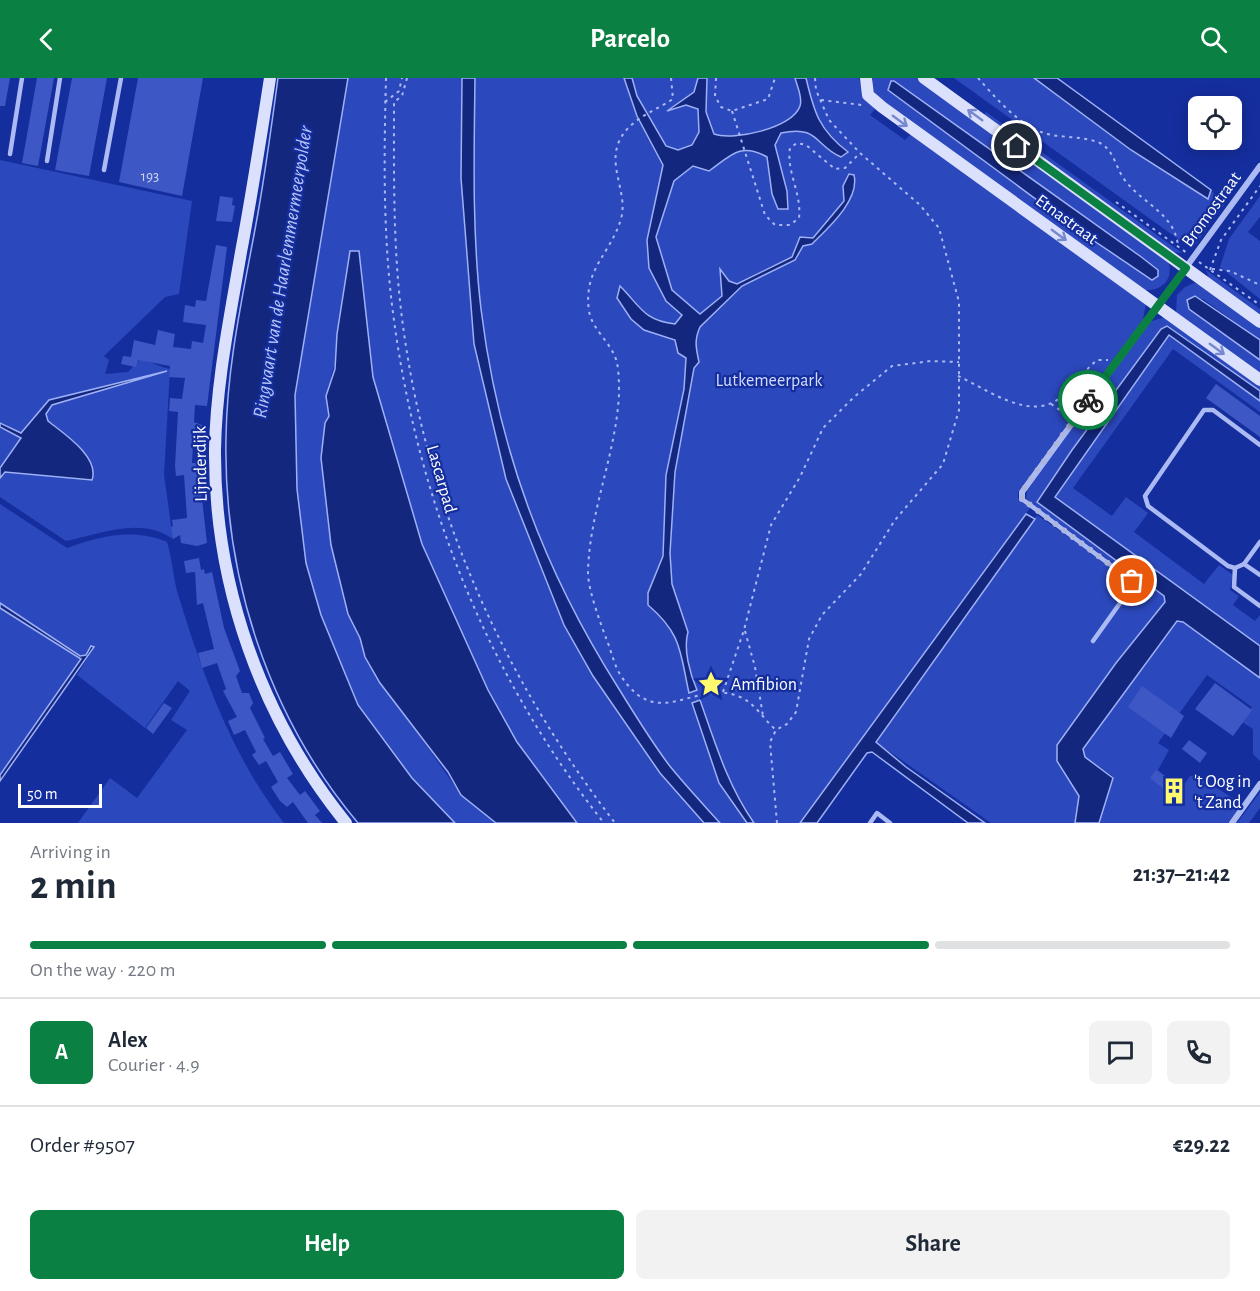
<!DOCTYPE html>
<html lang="en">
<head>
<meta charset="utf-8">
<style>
  :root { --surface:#fff; --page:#f2f2f3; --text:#1f2937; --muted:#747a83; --line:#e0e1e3; --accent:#0b8043 }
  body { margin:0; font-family:"Alegreya Sans",sans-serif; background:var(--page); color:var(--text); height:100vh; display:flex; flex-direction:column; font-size:22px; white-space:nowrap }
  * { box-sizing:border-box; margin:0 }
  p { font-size:20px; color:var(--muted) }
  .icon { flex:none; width:33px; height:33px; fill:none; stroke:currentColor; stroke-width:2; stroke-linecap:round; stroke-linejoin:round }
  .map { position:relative; height:745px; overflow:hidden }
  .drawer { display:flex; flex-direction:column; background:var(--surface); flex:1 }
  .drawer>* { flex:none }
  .buttons { position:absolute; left:1188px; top:18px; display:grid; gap:12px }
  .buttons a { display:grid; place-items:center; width:54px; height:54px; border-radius:9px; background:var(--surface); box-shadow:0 3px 15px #0003; font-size:30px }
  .scale { position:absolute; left:18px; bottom:15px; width:84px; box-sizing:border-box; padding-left:6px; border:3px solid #fff; border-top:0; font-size:16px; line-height:21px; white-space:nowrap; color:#fff; -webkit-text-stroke:4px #152e9e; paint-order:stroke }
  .pin { position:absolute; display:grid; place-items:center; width:51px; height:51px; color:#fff; margin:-26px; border:3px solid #fff; border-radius:50%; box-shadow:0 2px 6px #0007 }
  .courier { position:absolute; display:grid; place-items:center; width:60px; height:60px; margin:-30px; border:4px solid #0b8043; border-radius:50%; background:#fff; color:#222; box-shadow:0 2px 8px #0007 }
  .summary em { font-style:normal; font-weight:700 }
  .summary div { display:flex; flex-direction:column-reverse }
  .summary { display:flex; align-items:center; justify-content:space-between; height:102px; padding:0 30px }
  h1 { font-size:39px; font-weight:700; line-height:45px }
  .bar { display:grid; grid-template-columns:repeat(4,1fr); gap:9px 6px; align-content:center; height:72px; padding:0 30px }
  .bar i { height:8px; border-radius:4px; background:var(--line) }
  .bar .current { background:var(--accent) }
  .bar p { grid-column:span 4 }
  .line { display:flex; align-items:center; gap:15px; padding:0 30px; border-top:2px solid var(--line) }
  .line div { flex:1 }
  .round { display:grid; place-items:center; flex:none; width:63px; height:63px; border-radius:9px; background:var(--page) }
  .action { display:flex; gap:12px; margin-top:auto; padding:12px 30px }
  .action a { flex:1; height:69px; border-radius:9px; background:var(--accent); color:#fff; font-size:24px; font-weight:700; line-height:69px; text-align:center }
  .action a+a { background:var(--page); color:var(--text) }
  header { display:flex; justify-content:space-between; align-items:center; height:78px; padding:0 30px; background:var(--accent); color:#fff; font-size:27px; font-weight:700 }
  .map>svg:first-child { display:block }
  .green { fill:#2c48bd }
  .water { fill:#14277f; stroke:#9eb1f6; stroke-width:1.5 }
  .building { fill:#3d57c4 }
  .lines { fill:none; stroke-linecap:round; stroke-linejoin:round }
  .path { stroke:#acbaf3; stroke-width:2; stroke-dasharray:3 4.5; stroke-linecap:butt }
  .lane { stroke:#acbaf3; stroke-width:4.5 }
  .street { stroke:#acbaf3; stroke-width:6 }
  .secondary { stroke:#dbe1fd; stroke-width:12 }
  .oneway { stroke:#7888ce }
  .done { stroke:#adb6dd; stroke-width:6; stroke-dasharray:0 10.8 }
  .route { stroke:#0b8043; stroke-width:8 }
  .labels { text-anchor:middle; stroke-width:4.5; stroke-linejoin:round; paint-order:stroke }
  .number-label { font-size:15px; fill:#ced5f0 }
  .street-label { font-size:18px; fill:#fff; stroke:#152e9e }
  .park-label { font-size:18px; fill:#d4dcfd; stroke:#152e9e }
  .poi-label { font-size:18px; fill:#fff; stroke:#152e9e; text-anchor:start }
  .water-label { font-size:20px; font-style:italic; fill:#b8c6fa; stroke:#152e9e }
</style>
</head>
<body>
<header><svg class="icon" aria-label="back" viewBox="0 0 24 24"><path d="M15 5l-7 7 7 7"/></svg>Parcelo<svg class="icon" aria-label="search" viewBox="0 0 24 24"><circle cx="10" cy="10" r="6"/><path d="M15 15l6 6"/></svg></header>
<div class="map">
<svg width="1260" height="745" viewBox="0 0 1260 745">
  <rect width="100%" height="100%" fill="#152e9e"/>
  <g class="green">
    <polygon points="348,0 462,0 461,100 474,266 506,401 564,546 593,598 660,695 704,745 577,745 517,664 488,612 422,466 373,299 359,173 337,256 336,283 331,297 329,338 325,345 321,380 331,467 348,536 360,560 365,579 461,717 496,745 455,745 412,700 358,627 321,537 306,485 297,411 295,317"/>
    <polygon points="470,0 859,0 864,19 875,31 870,37 905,62 912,55 1146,226 1143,241 1148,244 1166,239 1260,305 1260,313 1174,252 1167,248 1161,251 1072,372 1037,424 1164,518 1165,524 1116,585 1057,667 1056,670 1080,718 1075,745 991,745 876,664 1037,437 1148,514 1147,510 1029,424 1026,419 1028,409 1088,318 1018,414 1018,420 1030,430 864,666 803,745 712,745 662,686 561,525 515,405 478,240"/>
    <path d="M873,0H918L1165,178C1177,196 1165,214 1144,212L881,24L872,11Z"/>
    <polygon points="954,0 1034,0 1093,44 1208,121 1211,112 1224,127 1192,171"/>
    <polygon points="986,34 1182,175 1171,174 982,39"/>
    <path d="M0,82L192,123L179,216L165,219L104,278L109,282L105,296L128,294L139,282C149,282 159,289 170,291L164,397L173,461C141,438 100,456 66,463L0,419V400L55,349L48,343L46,336L52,327L166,293L49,322L0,390V349L11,354L0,347Z"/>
    <polygon points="1260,118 1260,139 1248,154 1260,163 1260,221 1220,189 1229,161"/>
    <polygon points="1206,192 1260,231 1260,239 1210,203"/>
    <polygon points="1194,205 1204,207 1260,247 1260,262 1203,221 1189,223 1189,231 1260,282 1260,296 1176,235 1177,217 1185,209"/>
    <polygon points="1169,256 1260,323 1260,334 1173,271 1073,410 1112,438 1126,419 1148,435 1134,454 1204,506 1219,487 1233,497 1230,512 1239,518 1233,527 1255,543 1260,537 1260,568 1055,419"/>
    <path d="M0,426L67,470C100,458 133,450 167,464C172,480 173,497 177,513C202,595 231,677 284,745H78L110,700L137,720L187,652L171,642L190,613L178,603L145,650L77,597L94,570L91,568L86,577L80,578L0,525Z"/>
    <polygon points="0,530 81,581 0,697"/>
    <polygon points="1177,543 1183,544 1260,600 1260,683 1253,676 1253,651 1242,644 1252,629 1207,597 1158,665 1169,672 1158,692 1181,711 1190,698 1197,697 1237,723 1241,728 1228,745 1099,745 1113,698 1085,679 1083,672"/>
    <polygon points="1260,714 1260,730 1249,745 1237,745"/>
  </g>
  <g class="water">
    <path d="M278,0H348L295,317L297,411L306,485L321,537L358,627L412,700L455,745H358C268,638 223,498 226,359C227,283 245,208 258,135C266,90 272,45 278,0Z"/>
    <path d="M462,0H475C474,77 472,155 481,231C498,371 544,493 619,611C635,637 651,663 669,687C685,707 703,726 720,745H704L660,695L593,598L564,547L506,401L474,266L461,100Z"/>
    <path d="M624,0H632L637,18L666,68L678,72L692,67L699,54L698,31L686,27L667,33L694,14L698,0H707L706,34L714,56C734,63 793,50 800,28C803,20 797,8 795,0H806C814,34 819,52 848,74L841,79C814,67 819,47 781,55L775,67L787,113L788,131H778L772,116L767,79C741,64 731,77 709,93L693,88L674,103L656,159L672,212L700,236L722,218L720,191L729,203L737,206L792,179L800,159L813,160L844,123L843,108L849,96L854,97C860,122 828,150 812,166L803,168L795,182L742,208L700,249C694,262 696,270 699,284L694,290L675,394L670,475L672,506L688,554C683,571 690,596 697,612L689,615C680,574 682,556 648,527V515L663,478L666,397L684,311L686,280L678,275L675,262L644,252L631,241L617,220L620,208C640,228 644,243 675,246L682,237L666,223L649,190L647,162L663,87L637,38Z"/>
    <polygon points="1034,0 1057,0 1211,112 1208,121 1131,72"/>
    <polygon points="891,3 894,3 1140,178 1158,192 1158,198 1152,202 1075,150 888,12"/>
    <polygon points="350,173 359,173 373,299 422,466 488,612 517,664 577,745 496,745 461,717 448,694 380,605 365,579 360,560 348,536 331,467 321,380 325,345 329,338 326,318 335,291 337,256"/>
    <polygon points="1195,218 1260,262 1260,282 1189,231 1187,222"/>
    <polygon points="1167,248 1260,313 1260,323 1169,257 1055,419 1260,568 1260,600 1183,544 1177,543 1083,671 1085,679 1113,700 1099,745 1075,745 1079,718 1057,683 1057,667 1116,585 1165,524 1164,518 1037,424 1072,372 1161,251"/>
    <path d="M167,293L52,327L46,336L48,343C63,355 100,379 92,402L5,394L0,400V390L21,360L0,349V345L21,355L49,322Z"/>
    <polygon points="1026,436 1035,441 876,664 906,689 985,745 968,745 872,674 867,675 817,745 800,745"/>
    <polygon points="0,525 80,578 86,577 91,568 94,569 0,703 0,697 81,581 0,530"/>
    <path d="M700,622C715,665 728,708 754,745H747L719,705L692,625Z"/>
  </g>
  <g class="building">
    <polygon points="0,0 10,0 5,28 0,28"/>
    <polygon points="37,0 54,0 38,88 22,85"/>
    <polygon points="72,0 107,0 89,98 55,92"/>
    <polygon points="138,0 203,0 182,118 119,104"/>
    <polygon points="220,118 233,120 232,127 235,128 232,144 216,143"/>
    <polygon points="216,167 227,169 207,328 195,327 194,344 202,347 201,365 193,366 192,385 198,385 207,465 197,468 181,465 180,457 173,461 171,449 173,448 172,442 187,440 184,397 176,398 175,388 178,334 169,333 170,320 182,321 185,300 169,299 170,288 138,282 136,289 121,286 123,278 131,279 134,262 155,267 158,252 175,256 173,269 191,271 192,263 203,265 206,247 183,244 185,227 195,229 196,222 206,223"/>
    <polygon points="1216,306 1260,338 1260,359 1206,320"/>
    <polygon points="199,480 201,492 204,491 205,496 212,494 224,550 240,593 236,598 242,615 249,615 253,625 250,630 265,660 263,661 273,678 280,674 293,696 287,700 300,717 305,713 320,733 315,737 322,745 308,745 293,724 287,729 280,723 271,709 278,704 266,683 259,687 252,677 256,674 245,652 234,657 228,643 237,639 223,613 226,611 217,585 202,590 198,575 214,571 203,525 197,527 195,494 186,495 184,483"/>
    <polygon points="1215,605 1252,632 1233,658 1195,631"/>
    <polygon points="1142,608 1184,638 1171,660 1128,629"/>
    <polygon points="164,625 172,630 153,656 146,650"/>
    <polygon points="1189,662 1207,675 1200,685 1182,671"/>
    <polygon points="1156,692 1184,712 1177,722 1172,719 1169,723 1162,717 1165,712 1150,700"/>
  </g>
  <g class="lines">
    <g class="path">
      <path d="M386,0C384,75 383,152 392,227C415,416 485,595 604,745"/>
      <path d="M407,0L402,18L394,24C394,90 393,157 400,223C421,417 497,591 615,745"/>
      <path d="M671,0L673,21C653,34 627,42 618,66C609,91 628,116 621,141C610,177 583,191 589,233C592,252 613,266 617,285C619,294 619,307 619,316C616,377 589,434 588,495C588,511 600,544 606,560C611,572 614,587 621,598C659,656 696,599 740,619C755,625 764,642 776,652"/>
      <polyline points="716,0 715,18 721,29 732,33 768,21 775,0"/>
      <path d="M978,0C995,19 1016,44 1041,54C1059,61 1082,57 1100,65C1113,72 1115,86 1122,98C1138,124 1175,134 1178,168"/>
      <polyline points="821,22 862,27"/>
      <polyline points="385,24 399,13 402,0"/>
      <path d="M732,33L765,137L775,147H790L799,140C802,116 786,93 790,70L797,65L806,67L835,91L845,90L860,75"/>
      <polyline points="1116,124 1187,175"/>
      <polyline points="1199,184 1260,227"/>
      <polyline points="1212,191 1230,193 1260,207"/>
      <polyline points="1210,192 1221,162 1260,108"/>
      <path d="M958,298C987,311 1031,345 1061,319C1074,308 1084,293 1097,282H1108"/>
      <polyline points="1051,326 1069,338"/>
      <polyline points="745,553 755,589 763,638"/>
      <polyline points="712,606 717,614"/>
      <polyline points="723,614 744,552 771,447 800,399 823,350 854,319 892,288 931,283 959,284"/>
      <polyline points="777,745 770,664 776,652 787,646 796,634 809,561 822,537 861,496 895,442 943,386 959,332 959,224 939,150 920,127 860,75 829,42 816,12 815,0"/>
    </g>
    <g class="lane">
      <polyline points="10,76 22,0"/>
      <polyline points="47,83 60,0"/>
      <polyline points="104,92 121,0"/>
      <polyline points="1260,367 1213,332 1204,332 1145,418 1148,428 1228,488 1235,490 1244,486 1260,497"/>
      <polyline points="1022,421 1132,503 1133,507 1093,563"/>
      <polyline points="1244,486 1260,464"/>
      <polyline points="1235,490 1234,509 1260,528"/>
      <polyline points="870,745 877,735 890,745"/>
    </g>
    <g class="street">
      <polyline points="1022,421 1022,414 1260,88"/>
      <polyline points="1232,745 1260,706"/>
    </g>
    <g class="secondary">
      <path d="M270,0C261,58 252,116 241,174C230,239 216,305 215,372C214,507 261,640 346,745"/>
      <polyline points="866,0 868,17 882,29 1260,302"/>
      <polyline points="924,0 1260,244"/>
    </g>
  </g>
  <defs><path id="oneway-shaft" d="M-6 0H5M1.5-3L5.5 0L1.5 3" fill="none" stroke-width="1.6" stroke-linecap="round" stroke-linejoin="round" transform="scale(1.5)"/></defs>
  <g class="oneway">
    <use href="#oneway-shaft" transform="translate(975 37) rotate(-144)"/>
    <use href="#oneway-shaft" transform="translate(900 43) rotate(36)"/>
    <use href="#oneway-shaft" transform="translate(1059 157) rotate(36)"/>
    <use href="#oneway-shaft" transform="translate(1217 271) rotate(36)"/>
  </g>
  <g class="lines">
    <polyline class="done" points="1088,322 1022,414 1022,421 1132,503"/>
    <polyline class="route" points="1017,68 1186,190 1088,322"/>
  </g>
  <defs>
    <g id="sight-bare" transform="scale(2.07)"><path d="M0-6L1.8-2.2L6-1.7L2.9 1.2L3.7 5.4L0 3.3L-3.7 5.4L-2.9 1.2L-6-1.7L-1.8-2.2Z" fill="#fffa6e" stroke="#152e9e" stroke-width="2.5" paint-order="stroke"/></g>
    <g id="building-bare" transform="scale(2.07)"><path d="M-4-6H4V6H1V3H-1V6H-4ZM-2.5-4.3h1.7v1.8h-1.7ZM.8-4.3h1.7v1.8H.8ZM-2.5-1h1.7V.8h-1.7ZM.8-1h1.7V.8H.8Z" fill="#fffa6e" stroke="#152e9e" stroke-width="2.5" paint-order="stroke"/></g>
  </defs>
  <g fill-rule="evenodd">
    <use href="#sight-bare" x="711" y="606"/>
    <use href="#building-bare" x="1174" y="713"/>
  </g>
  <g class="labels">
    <g class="number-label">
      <text x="150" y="103">193</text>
    </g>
    <g class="street-label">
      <text transform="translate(1211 131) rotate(-54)" y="6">Bromostraat</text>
      <text transform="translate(1067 141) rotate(36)" y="6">Etnastraat</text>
      <text transform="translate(200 386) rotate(-91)" y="6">Lijnderdijk</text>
      <text transform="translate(442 401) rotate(74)" y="6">Lascarpad</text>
    </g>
    <g class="park-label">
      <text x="769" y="308">Lutkemeerpark</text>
    </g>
    <g class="poi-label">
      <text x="731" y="612">Amfibion</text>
      <text x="1194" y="709">'t Oog in<tspan x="1194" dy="21">'t Zand</tspan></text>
    </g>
    <g class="water-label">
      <text transform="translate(282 194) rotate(-81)" y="7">Ringvaart van de Haarlemmermeerpolder</text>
    </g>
  </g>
</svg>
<div class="buttons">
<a><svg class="icon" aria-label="locate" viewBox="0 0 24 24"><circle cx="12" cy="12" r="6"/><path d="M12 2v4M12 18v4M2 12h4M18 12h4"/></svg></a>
</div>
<div class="scale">50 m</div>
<div class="pin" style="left:1132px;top:503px;background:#ea580c"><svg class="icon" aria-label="bag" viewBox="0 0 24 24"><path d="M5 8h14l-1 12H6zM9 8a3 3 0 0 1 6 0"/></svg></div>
<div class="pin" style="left:1017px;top:68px;background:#1f2937"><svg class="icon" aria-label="home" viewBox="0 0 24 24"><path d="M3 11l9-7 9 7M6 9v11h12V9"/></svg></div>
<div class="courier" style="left:1088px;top:322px"><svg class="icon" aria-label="bike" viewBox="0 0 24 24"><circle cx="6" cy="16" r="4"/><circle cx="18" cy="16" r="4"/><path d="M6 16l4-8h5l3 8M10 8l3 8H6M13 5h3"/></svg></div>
</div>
<section class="drawer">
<div class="summary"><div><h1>2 min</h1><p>Arriving in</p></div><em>21:37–21:42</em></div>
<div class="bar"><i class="current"></i><i class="current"></i><i class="current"></i><i></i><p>On the way · 220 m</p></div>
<div class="line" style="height:108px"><b class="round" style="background:var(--accent);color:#fff">A</b><div><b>Alex</b><p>Courier · 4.9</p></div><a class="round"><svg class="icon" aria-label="chat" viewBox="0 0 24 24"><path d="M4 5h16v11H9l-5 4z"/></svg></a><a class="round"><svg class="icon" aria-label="phone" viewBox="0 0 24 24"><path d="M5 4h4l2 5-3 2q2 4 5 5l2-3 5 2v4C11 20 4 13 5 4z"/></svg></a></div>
<div class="line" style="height:78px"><div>Order #9507</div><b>€29.22</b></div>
<div class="action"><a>Help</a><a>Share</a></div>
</section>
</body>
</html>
